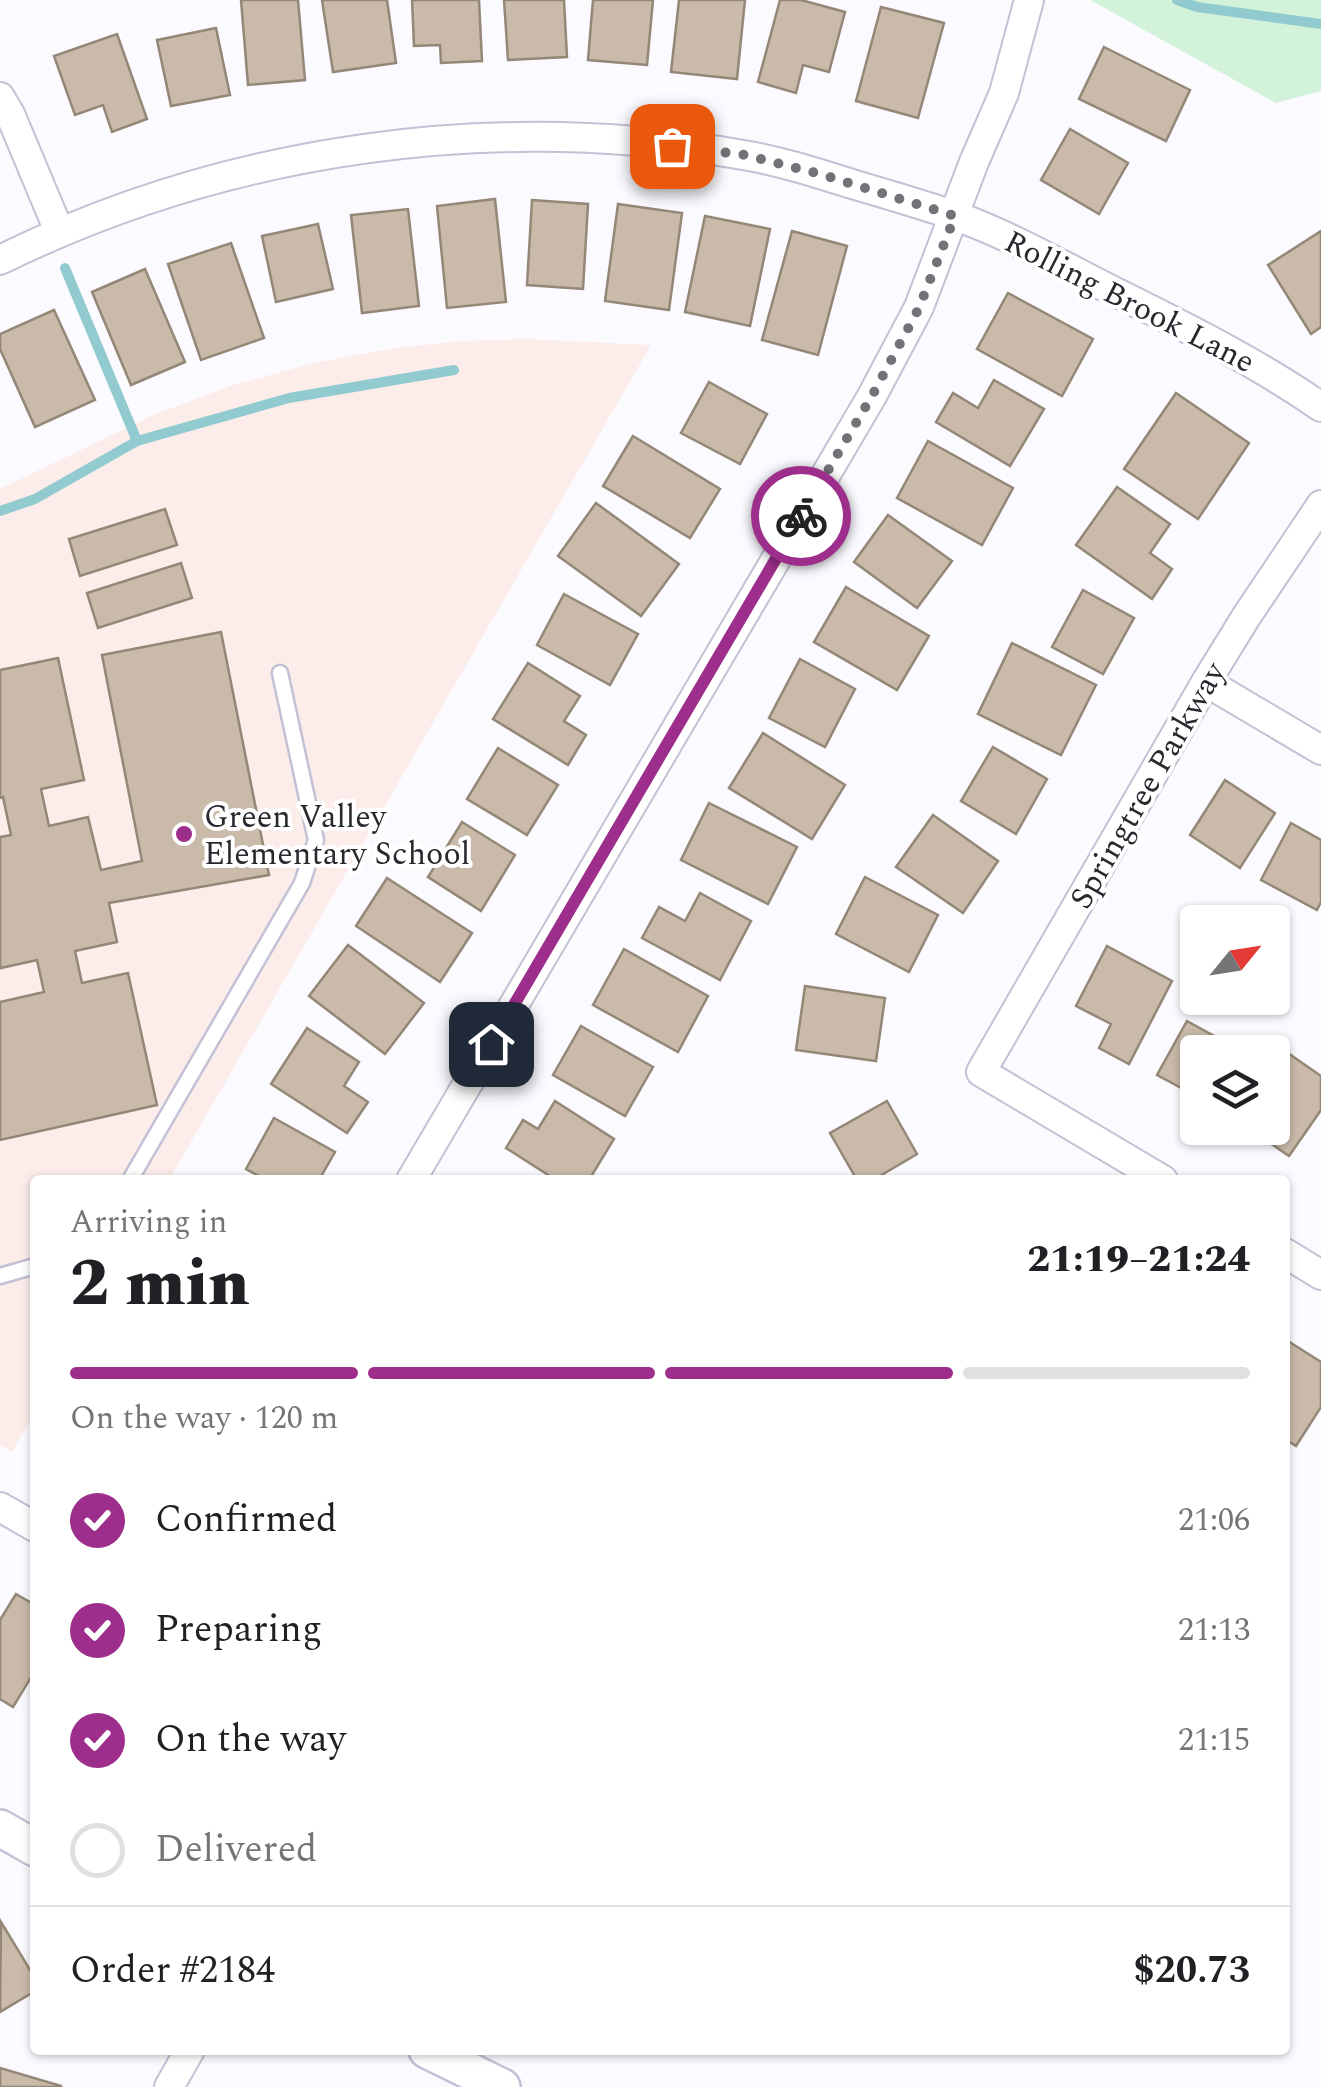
<!DOCTYPE html>
<html lang="en">
<head>
<meta charset="utf-8">
<style>
  :root { --surface:#fff; --page:#f2f2f2; --text:#202124; --muted:#757577; --line:#e0e0e0; --accent:#9e2e8b }
  body { margin:0; font-family:Spectral,serif; background:var(--page); color:var(--text); height:100vh; display:flex; flex-direction:column; font-size:38px; white-space:nowrap }
  * { box-sizing:border-box; margin:0 }
  p { font-size:32px; color:var(--muted) }
  .icon { flex:none; width:55px; height:55px; fill:none; stroke:currentColor; stroke-width:2; stroke-linecap:round; stroke-linejoin:round }
  .map { position:relative; flex:1; overflow:hidden }
  .details { position:absolute; left:30px; top:1175px; width:1260px; height:880px; display:flex; flex-direction:column; background:var(--surface); border-radius:10px; box-shadow:0 2px 8px #0004 }
  .details>* { flex:none }
  .needle { width:65px; rotate:60deg }
  .buttons { position:absolute; left:1180px; top:905px; display:grid; gap:20px }
  .buttons a { display:grid; place-items:center; width:110px; height:110px; border-radius:10px; background:var(--surface); box-shadow:0 2px 8px #0004; font-size:50px }
  .pin { position:absolute; display:grid; place-items:center; width:85px; height:85px; color:#fff; margin:-42px; border-radius:20px; box-shadow:0 5px 15px #0006 }
  .courier { position:absolute; display:grid; place-items:center; width:100px; height:100px; margin:-50px; border:8px solid #9e2e8b; border-radius:50%; background:#fff; color:#222; box-shadow:0 2px 12px #0007 }
  .summary em { font-style:normal; font-weight:800 }
  .summary div { display:flex; flex-direction:column-reverse }
  .summary { display:flex; align-items:center; justify-content:space-between; height:170px; padding:0 40px }
  h1 { font-size:65px; font-weight:800; line-height:75px }
  .bar { display:grid; grid-template-columns:repeat(4,1fr); gap:15px 10px; align-content:center; height:120px; padding:0 40px }
  .bar i { height:12px; border-radius:8px; background:var(--line) }
  .bar .current { background:var(--accent) }
  .bar p { grid-column:span 4 }
  .line { display:flex; align-items:center; gap:25px; padding:0 40px; border-top:2px solid var(--line) }
  .line div { flex:1 }
  ol { padding:0 40px; list-style:none }
  li { display:flex; align-items:center; gap:30px; height:110px }
  li p { margin-inline-start:auto }
  li .icon { padding:10px; border-radius:50%; background:var(--accent); color:#fff; stroke-width:4 }
  li:last-child { color:var(--muted) }
  li i { width:55px; height:55px; border:5px solid var(--line); border-radius:50% }
  .map>svg:first-child { display:block }
  .education { fill:#fdedea }
  .green { fill:#d2f2da }
  .lines { fill:none; stroke-linecap:round; stroke-linejoin:round }
  .stream { stroke:#92cbcf; stroke-width:10 }
  .building { fill:#c9baaa; stroke:#958777; stroke-width:2.5 }
  .service-casing { stroke:#c3c1d5; stroke-width:19 }
  .minor-casing { stroke:#c3c1d5; stroke-width:32 }
  .tertiary-casing { stroke:#c3c1d5; stroke-width:40 }
  .service { stroke:#fff; stroke-width:14 }
  .minor { stroke:#fff; stroke-width:28 }
  .tertiary { stroke:#fff; stroke-width:35 }
  .done { stroke:#727278; stroke-width:10; stroke-dasharray:0 18 }
  .route { stroke:#9e2e8b; stroke-width:12 }
  .poi-dot { fill:#9e2e8b; stroke:#fff; stroke-width:4 }
  .labels { text-anchor:middle; stroke-width:8; stroke-linejoin:round; paint-order:stroke }
  .street-label { font-size:32px; fill:#29282f; stroke:#fff }
  .poi-label { font-size:32px; fill:#29282f; stroke:#fff; text-anchor:start }
</style>
</head>
<body>
<div class="map">
<svg width="1321" height="2087" viewBox="0 0 1321 2087">
  <rect width="100%" height="100%" fill="#fbfbff"/>
  <polygon class="education" points="527,339 651,345 169,1180 35,1180 35,1412 12,1452 0,1445 0,489 153,415 236,384 318,362 396,348 460,341"/>
  <polygon class="green" points="1090,0 1321,0 1321,91 1276,103"/>
  <g class="lines">
    <g class="stream">
      <polyline points="1177,0 1197,7 1321,24"/>
      <polyline points="65,268 137,441"/>
      <polyline points="0,511 35,499 137,441 289,398 454,370"/>
    </g>
  </g>
  <g class="building">
    <polygon points="241,0 298,0 305,80 248,85"/>
    <polygon points="322,0 387,0 396,63 333,72"/>
    <polygon points="412,0 479,0 482,61 441,63 440,45 414,46"/>
    <polygon points="504,0 564,0 567,57 508,60"/>
    <polygon points="593,0 653,0 647,65 588,60"/>
    <polygon points="679,0 745,0 737,79 671,72"/>
    <polygon points="780,0 801,0 845,12 829,72 803,65 796,93 758,82"/>
    <polygon points="881,7 944,23 918,118 856,101"/>
    <polygon points="216,28 230,95 171,106 157,40"/>
    <polygon points="117,34 147,119 112,132 103,105 75,115 54,56"/>
    <polygon points="1104,47 1190,90 1166,141 1079,99"/>
    <polygon points="1070,129 1128,163 1099,214 1041,180"/>
    <polygon points="495,199 506,302 447,308 437,206"/>
    <polygon points="532,200 588,204 583,289 527,285"/>
    <polygon points="618,204 682,213 669,310 605,301"/>
    <polygon points="408,209 419,306 362,313 351,215"/>
    <polygon points="705,216 770,229 750,326 685,312"/>
    <polygon points="318,224 333,289 276,302 262,236"/>
    <polygon points="792,231 847,246 818,355 762,340"/>
    <polygon points="1321,231 1321,327 1311,334 1268,265"/>
    <polygon points="231,243 264,338 201,360 168,264"/>
    <polygon points="145,269 185,362 131,385 92,292"/>
    <polygon points="1008,293 1093,339 1062,396 977,349"/>
    <polygon points="54,310 95,400 35,427 0,349 0,334"/>
    <polygon points="994,380 1044,409 1010,466 936,422 953,393 978,408"/>
    <polygon points="709,382 767,414 740,464 681,433"/>
    <polygon points="1176,393 1249,443 1198,519 1124,469"/>
    <polygon points="633,436 720,489 690,538 603,486"/>
    <polygon points="928,441 1013,488 982,545 897,498"/>
    <polygon points="1117,487 1170,524 1150,553 1172,569 1152,599 1076,545"/>
    <polygon points="596,503 679,564 641,616 558,556"/>
    <polygon points="165,509 177,545 80,576 69,539"/>
    <polygon points="888,515 952,561 917,608 854,562"/>
    <polygon points="181,563 192,598 98,628 87,593"/>
    <polygon points="846,587 929,636 897,690 814,642"/>
    <polygon points="1083,590 1134,618 1103,674 1052,647"/>
    <polygon points="564,594 638,634 610,685 537,645"/>
    <polygon points="221,632 269,875 109,903 117,942 75,951 82,983 128,973 157,1105 0,1140 0,1002 44,992 37,960 1,968 0,964 0,837 11,835 3,797 0,798 0,670 58,658 84,780 41,789 49,826 88,817 101,870 142,861 102,655"/>
    <polygon points="1012,643 1096,685 1061,755 978,714"/>
    <polygon points="800,659 855,689 825,747 769,718"/>
    <polygon points="528,663 580,696 564,721 586,735 568,765 493,719"/>
    <polygon points="763,733 845,785 812,839 729,788"/>
    <polygon points="993,747 1047,779 1016,834 961,801"/>
    <polygon points="498,748 558,785 527,835 467,799"/>
    <polygon points="1225,780 1275,813 1240,868 1190,835"/>
    <polygon points="709,803 797,847 768,904 681,860"/>
    <polygon points="933,815 998,861 963,913 896,867"/>
    <polygon points="462,822 515,855 481,911 428,877"/>
    <polygon points="1291,823 1321,840 1321,902 1317,910 1261,880"/>
    <polygon points="865,877 938,915 909,972 836,934"/>
    <polygon points="387,878 472,933 440,982 356,926"/>
    <polygon points="700,893 751,921 720,980 642,938 659,907 685,921"/>
    <polygon points="348,945 424,1003 385,1054 309,996"/>
    <polygon points="1107,946 1172,981 1129,1064 1099,1048 1111,1024 1076,1006"/>
    <polygon points="624,949 708,996 678,1052 593,1005"/>
    <polygon points="805,986 885,998 876,1061 796,1050"/>
    <polygon points="1187,1021 1243,1052 1198,1052 1198,1097 1157,1075"/>
    <polygon points="581,1026 653,1067 625,1116 553,1075"/>
    <polygon points="307,1028 359,1062 344,1086 368,1102 347,1133 271,1084"/>
    <polygon points="1285,1051 1321,1076 1321,1110 1289,1156 1248,1128 1272,1128 1272,1070"/>
    <polygon points="555,1101 614,1139 589,1180 556,1180 506,1148 523,1120 538,1129"/>
    <polygon points="887,1101 917,1154 873,1180 857,1180 830,1133"/>
    <polygon points="274,1118 335,1152 319,1180 266,1180 246,1169"/>
    <polygon points="1288,1341 1321,1362 1321,1407 1296,1446 1285,1439 1285,1345"/>
    <polygon points="16,1594 35,1605 35,1671 13,1707 0,1699 0,1620"/>
    <polygon points="1,1922 35,1978 35,1991 0,2012"/>
    <polygon points="0,2068 61,2086 61,2087 0,2087"/>
  </g>
  <g class="lines">
    <g class="service-casing">
      <g id="service">
        <polyline points="130,1180 302,883 316,840 280,673"/>
        <polyline points="0,1276 35,1266"/>
      </g>
    </g>
    <g class="minor-casing">
      <g id="minor">
        <polyline points="0,97 10,114 59,231"/>
        <path d="M0,260C228,148 492,111 743,155C780,161 817,173 852,184C886,194 920,204 953,215C1010,235 1063,266 1117,293C1187,328 1256,362 1321,407"/>
        <polyline points="1206,682 1321,750"/>
        <polyline points="411,1180 872,396 919,307 974,162 1004,93 1029,0"/>
        <polyline points="1163,1180 981,1072 1206,682 1246,617 1321,505"/>
        <polyline points="1285,1253 1321,1275"/>
        <polyline points="0,1507 35,1527"/>
        <polyline points="169,2087 190,2050"/>
      </g>
    </g>
    <g class="tertiary-casing">
      <g id="tertiary">
        <polyline points="0,1828 35,1848"/>
        <polyline points="427,2050 502,2087"/>
      </g>
    </g>
    <use href="#service" class="service"/>
    <use href="#minor" class="minor"/>
    <use href="#tertiary" class="tertiary"/>
  </g>
  <g class="lines">
    <polyline class="done" points="672,146 745,155 820,174 955,216 919,308 872,396 801,516"/>
    <polyline class="route" points="491,1044 801,516"/>
  </g>
  <circle class="poi-dot" cx="184" cy="834" r="10"/>
  <g class="labels">
    <g class="street-label">
      <text transform="translate(1130 301) rotate(27)" y="11">Rolling Brook Lane</text>
      <text transform="translate(1147 785) rotate(-60)" y="11">Springtree Parkway</text>
    </g>
    <g class="poi-label">
      <text x="204" y="827">Green Valley<tspan x="204" dy="37">Elementary School</tspan></text>
    </g>
  </g>
</svg>
<div class="buttons">
<a><svg class="needle" viewBox="-14 -14 28 28"><path d="M0-13l5 13h-10z" fill="#e53935"/><path d="M0 13l5-13h-10z" fill="#757577"/></svg></a>
<a><svg class="icon" aria-label="layers" viewBox="0 0 24 24"><path d="M12 4l9 5-9 5-9-5zM3 14l9 5 9-5"/></svg></a>
</div>
<div class="pin" style="left:672px;top:146px;background:#ea580c"><svg class="icon" aria-label="bag" viewBox="0 0 24 24"><path d="M5 8h14l-1 12H6zM9 8a3 3 0 0 1 6 0"/></svg></div>
<div class="pin" style="left:491px;top:1044px;background:#1f2937"><svg class="icon" aria-label="home" viewBox="0 0 24 24"><path d="M3 11l9-7 9 7M6 9v11h12V9"/></svg></div>
<div class="courier" style="left:801px;top:516px"><svg class="icon" aria-label="bike" viewBox="0 0 24 24"><circle cx="6" cy="16" r="4"/><circle cx="18" cy="16" r="4"/><path d="M6 16l4-8h5l3 8M10 8l3 8H6M13 5h3"/></svg></div>
<section class="details">
<div class="summary"><div><h1>2 min</h1><p>Arriving in</p></div><em>21:19–21:24</em></div>
<div class="bar"><i class="current"></i><i class="current"></i><i class="current"></i><i></i><p>On the way · 120 m</p></div>
<ol>
<li><svg class="icon" aria-label="check" viewBox="0 0 24 24"><path d="M5 12l5 5 9-10"/></svg>Confirmed<p>21:06</p></li>
<li><svg class="icon" aria-label="check" viewBox="0 0 24 24"><path d="M5 12l5 5 9-10"/></svg>Preparing<p>21:13</p></li>
<li><svg class="icon" aria-label="check" viewBox="0 0 24 24"><path d="M5 12l5 5 9-10"/></svg>On the way<p>21:15</p></li>
<li><i></i>Delivered</li>
</ol>
<div class="line" style="height:130px"><div>Order #2184</div><b>$20.73</b></div>
</section>
</div>
</body>
</html>
